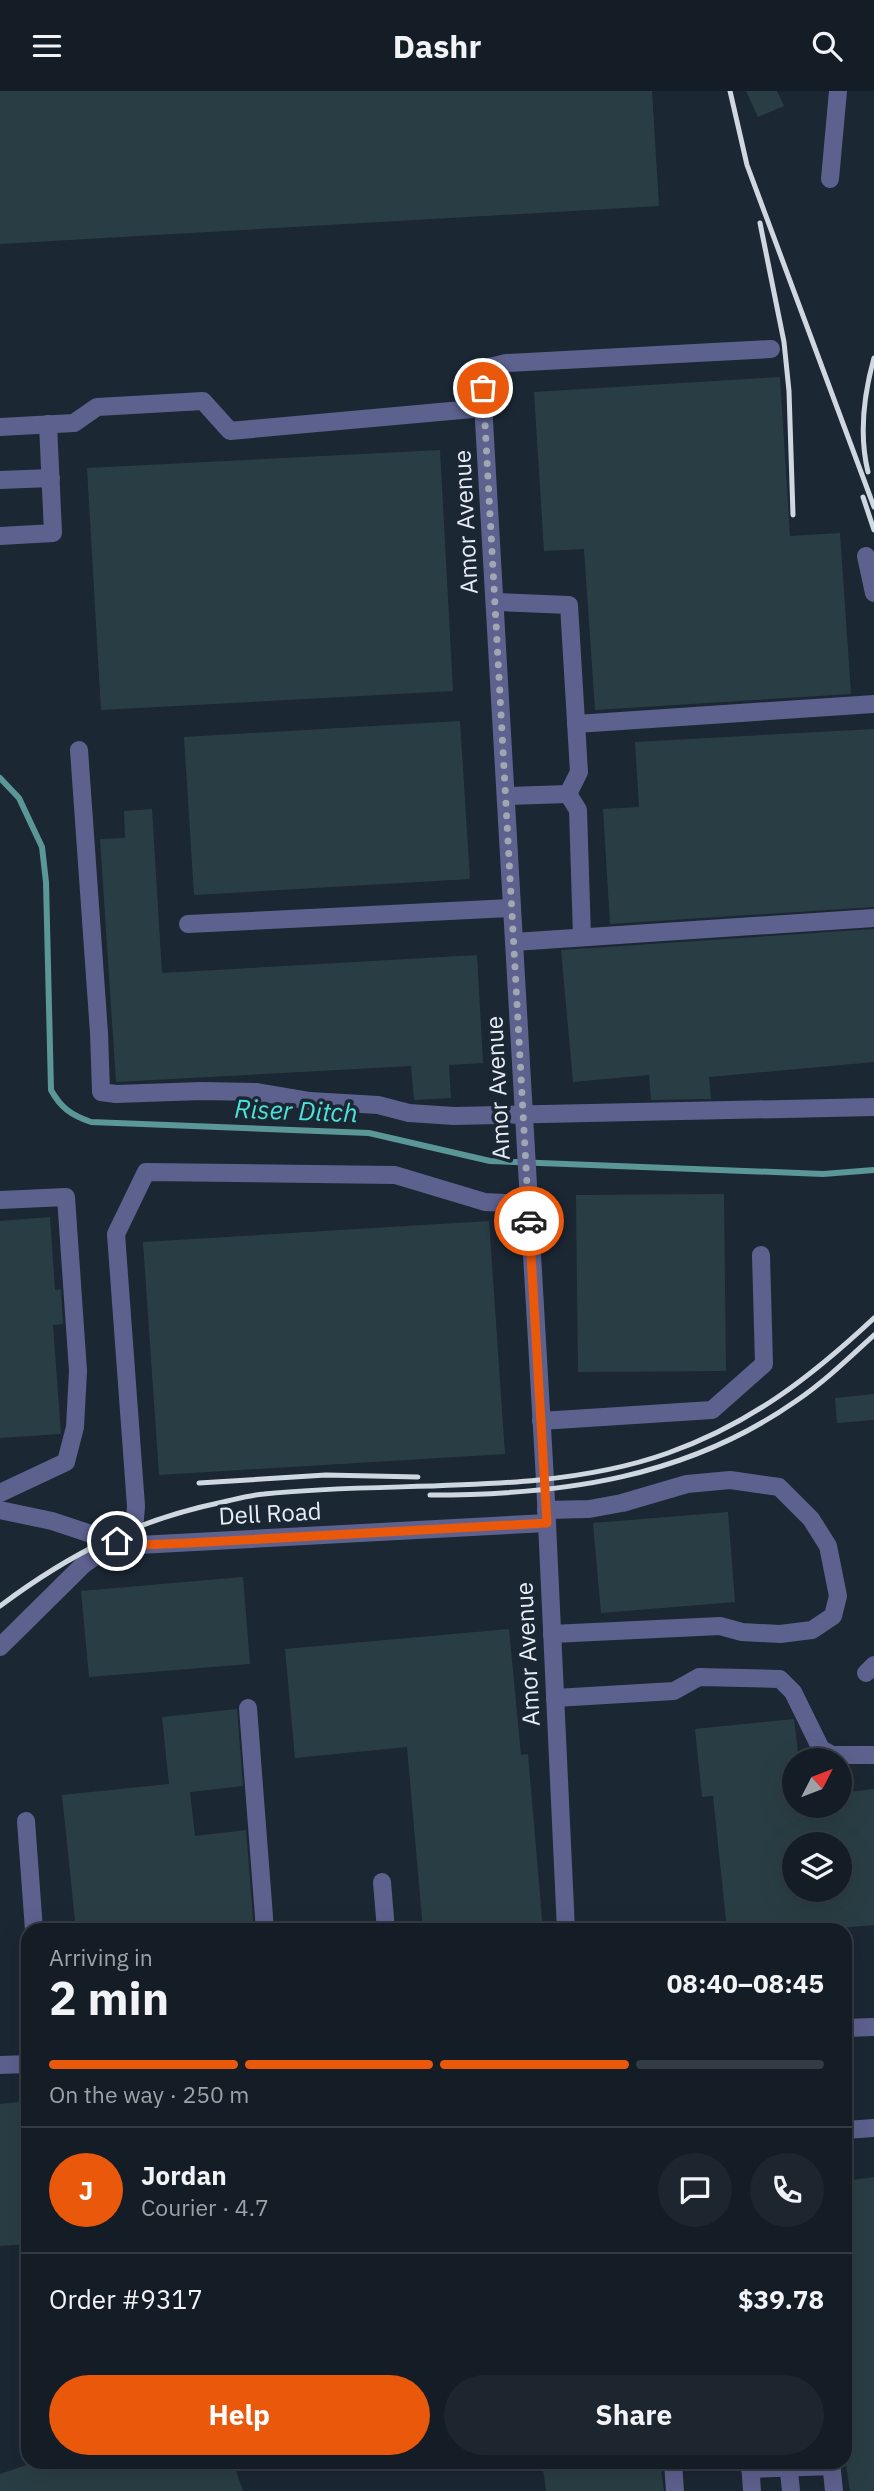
<!DOCTYPE html>
<html lang="en">
<head>
<meta charset="utf-8">
<style>
  :root { --surface:#141d26; --page:#1d262e; --text:#f1f3f6; --muted:#9da2a7; --line:#333b43; --accent:#ea580c }
  body { margin:0; font-family:"IBM Plex Sans",sans-serif; background:var(--page); color:var(--text); height:100vh; display:flex; flex-direction:column; font-size:26px; white-space:nowrap }
  * { box-sizing:border-box; margin:0 }
  p { font-size:23px; color:var(--muted) }
  .icon { flex:none; width:38px; height:38px; fill:none; stroke:currentColor; stroke-width:2; stroke-linecap:round; stroke-linejoin:round }
  .map { position:relative; flex:1; overflow:hidden }
  .side { position:absolute; left:21px; top:1832px; width:831px; height:546px; display:flex; flex-direction:column; background:var(--surface); border-radius:21px; box-shadow:0 7px 28px #0002,0 0 0 2px var(--line) }
  .side>* { flex:none }
  .needle { width:46px; rotate:48deg }
  .controls { position:absolute; left:782px; top:1657px; display:grid; gap:14px }
  .controls a { display:grid; place-items:center; width:70px; height:70px; border-radius:50%; background:var(--surface); box-shadow:0 7px 28px #0002,0 0 0 2px var(--line); font-size:35px }
  .pin { position:absolute; display:grid; place-items:center; width:60px; height:60px; color:#fff; margin:-30px; border:4px solid #fff; border-radius:50%; box-shadow:0 2px 7px #0007 }
  .courier { position:absolute; display:grid; place-items:center; width:70px; height:70px; margin:-35px; border:5px solid #ea580c; border-radius:50%; background:#fff; color:#222; box-shadow:0 2px 9px #0007 }
  .headline em { font-style:normal; font-weight:700 }
  .headline div { display:flex; flex-direction:column-reverse }
  .headline { display:flex; align-items:center; justify-content:space-between; height:119px; padding:0 28px }
  h1 { font-size:46px; font-weight:700; line-height:52px }
  .bar { display:grid; grid-template-columns:repeat(4,1fr); gap:10px 7px; align-content:center; height:84px; padding:0 28px }
  .bar i { height:9px; border-radius:5px; background:var(--line) }
  .bar .active { background:var(--accent) }
  .bar p { grid-column:span 4 }
  .line { display:flex; align-items:center; gap:18px; padding:0 28px; border-top:2px solid var(--line) }
  .line div { flex:1 }
  .round { display:grid; place-items:center; flex:none; width:74px; height:74px; border-radius:37px; background:var(--page) }
  .cta { display:flex; gap:14px; margin-top:auto; padding:14px 28px }
  .cta a { flex:1; height:80px; border-radius:42px; background:var(--accent); color:#fff; font-size:28px; font-weight:700; line-height:80px; text-align:center }
  .cta a+a { background:var(--page); color:var(--text) }
  header { display:flex; justify-content:space-between; align-items:center; height:91px; padding:0 28px; background:var(--surface); font-size:32px; font-weight:700 }
  .map>svg:first-child { display:block }
  .lines { fill:none; stroke-linecap:round; stroke-linejoin:round }
  .stream { stroke:#5a9796; stroke-width:6 }
  .building { fill:#293e44; fill-rule:evenodd }
  .minor { stroke:#5d618e; stroke-width:18 }
  .rail { stroke:#cfd7e0; stroke-width:5 }
  .done { stroke:#9fa8b2; stroke-width:7; stroke-dasharray:0 12.6 }
  .route { stroke:#ea580c; stroke-width:9 }
  .labels { text-anchor:middle; stroke-width:7; stroke-linejoin:round; paint-order:stroke }
  .street-label { font-size:24px; fill:#e6edf6; stroke:#1b2733 }
  .water-label { font-size:26px; font-style:italic; fill:#49e3d9; stroke:#1b2733 }
</style>
</head>
<body>
<header><svg class="icon" aria-label="menu" viewBox="0 0 24 24"><path d="M4 6h16M4 12h16M4 18h16"/></svg>Dashr<svg class="icon" aria-label="search" viewBox="0 0 24 24"><circle cx="10" cy="10" r="6"/><path d="M15 15l6 6"/></svg></header>
<div class="map">
<svg width="874" height="2400" viewBox="0 0 874 2400">
  <rect width="100%" height="100%" fill="#1b2733"/>
  <g class="lines">
    <path class="stream" d="M0,687L19,707L42,756L46,791L51,999C61,1017 71,1024 91,1031L369,1042L490,1070L823,1083L874,1079"/>
  </g>
  <g class="building">
    <polygon points="0,0 652,0 659,115 0,153"/>
    <polygon points="746,0 777,0 784,15 758,26"/>
    <polygon points="780,286 790,445 840,442 851,603 595,619 584,458 544,460 534,301"/>
    <polygon points="440,359 453,600 101,619 87,377"/>
    <polygon points="460,630 470,788 194,804 184,646"/>
    <polygon points="874,638 874,816 610,833 603,718 639,716 635,651"/>
    <polygon points="152,718 162,882 477,864 483,972 449,974 451,1007 414,1009 411,975 116,991 100,748 125,747 124,720"/>
    <polygon points="874,838 874,971 709,986 711,1008 703,1008 651,1009 649,984 573,991 561,859"/>
    <polygon points="724,1103 726,1280 578,1281 576,1104"/>
    <polygon points="50,1126 55,1199 61,1198 63,1233 53,1234 61,1343 0,1347 0,1130"/>
    <polygon points="489,1130 505,1363 159,1384 143,1151"/>
    <polygon points="874,1303 874,1329 837,1332 835,1307"/>
    <polygon points="728,1421 735,1511 601,1522 593,1432"/>
    <polygon points="243,1486 250,1573 89,1586 81,1500"/>
    <polygon points="509,1538 521,1664 528,1663 543,1839 423,1839 407,1656 295,1667 285,1558"/>
    <polygon points="237,1618 243,1695 190,1701 195,1745 246,1739 254,1839 76,1839 62,1704 169,1693 162,1626"/>
    <path d="M794,1628L799,1670H794V1715H840V1702L874,1698V1834L817,1839H727L713,1705L702,1706L695,1638ZM794,1754H840V1799H794Z"/>
    <polygon points="28,2010 28,2153 0,2155 0,2013"/>
    <polygon points="874,2086 874,2400 850,2400 845,2367 845,2090"/>
    <polygon points="35,2371 233,2371 243,2400 0,2400 0,2383"/>
    <polygon points="542,2371 660,2371 664,2400 546,2400"/>
  </g>
  <g class="lines">
    <g class="minor">
      <polyline points="830,88 838,0"/>
      <polyline points="0,336 74,332 97,316 203,310 230,340 484,317"/>
      <polyline points="0,389 51,387"/>
      <polyline points="0,445 53,442 48,333"/>
      <polyline points="866,465 874,502"/>
      <polyline points="495,511 569,514 579,681 568,703"/>
      <polyline points="576,633 874,613"/>
      <polyline points="79,659 99,942 101,1001 116,1003 202,1000 257,1001 310,1010 378,1014 409,1022 454,1025 874,1016"/>
      <polyline points="506,705 568,703 578,719 582,846"/>
      <polyline points="188,833 512,817"/>
      <polyline points="514,851 874,827"/>
      <polyline points="0,1109 66,1106 78,1280 75,1336 66,1371 0,1402"/>
      <polyline points="541,1330 712,1319 764,1273 761,1164"/>
      <polyline points="0,1419 52,1430 106,1448 139,1454 547,1432"/>
      <polyline points="546,1419 589,1418 622,1412 687,1393 730,1389 779,1396 811,1428 828,1455 838,1505 833,1525 812,1539 780,1543 742,1541 720,1535 552,1543"/>
      <polyline points="133,1453 136,1415 116,1143 146,1081 395,1084 485,1111 529,1113"/>
      <polyline points="0,1556 84,1473 117,1450"/>
      <polyline points="866,1582 874,1574"/>
      <polyline points="555,1607 674,1600 699,1586 780,1588 793,1601 821,1658 832,1664 874,1664"/>
      <polyline points="248,1617 265,1839"/>
      <polyline points="26,1730 34,1839"/>
      <polyline points="382,1791 386,1839"/>
      <polyline points="566,1839 545,1389 481,278 506,272 771,258"/>
      <polyline points="845,1937 874,1936"/>
      <polyline points="0,1974 28,1973"/>
      <polyline points="845,2039 874,2037"/>
      <polyline points="673,2371 675,2400"/>
      <polyline points="750,2371 752,2400"/>
      <polyline points="788,2371 791,2400"/>
      <polyline points="831,2371 834,2400"/>
      <polyline points="750,2378 832,2375"/>
    </g>
    <g class="rail">
      <polyline points="730,0 747,74 874,416"/>
      <polyline points="760,132 784,251 789,300 793,424"/>
      <path d="M868,381C859,344 864,303 874,267"/>
      <polyline points="863,406 874,439"/>
      <polyline points="199,1392 326,1384 418,1386"/>
      <path d="M430,1404C562,1404 686,1387 796,1310C824,1291 849,1267 874,1244"/>
      <path d="M0,1515C71,1462 136,1429 223,1411C236,1408 250,1404 264,1403C394,1389 545,1406 668,1362C750,1333 811,1286 874,1227"/>
    </g>
  </g>
  <g class="lines">
    <polyline class="done" points="483,297 529,1130"/>
    <polyline class="route" points="117,1450 139,1454 189,1452 547,1432 529,1130"/>
  </g>
  <g class="labels">
    <g class="street-label">
      <text transform="translate(466 431) rotate(-93)" y="8">Amor Avenue</text>
      <text transform="translate(498 997) rotate(-93)" y="8">Amor Avenue</text>
      <text transform="translate(270 1423) rotate(-3)" y="8">Dell Road</text>
      <text transform="translate(528 1563) rotate(-93)" y="8">Amor Avenue</text>
    </g>
    <g class="water-label">
      <text transform="translate(296 1020) rotate(2)" y="9">Riser Ditch</text>
    </g>
  </g>
</svg>
<div class="controls">
<a><svg class="needle" viewBox="-14 -14 28 28"><path d="M0-13l5 13h-10z" fill="#e53935"/><path d="M0 13l5-13h-10z" fill="#9da2a7"/></svg></a>
<a><svg class="icon" aria-label="layers" viewBox="0 0 24 24"><path d="M12 4l9 5-9 5-9-5zM3 14l9 5 9-5"/></svg></a>
</div>
<div class="pin" style="left:483px;top:297px;background:#ea580c"><svg class="icon" aria-label="bag" viewBox="0 0 24 24"><path d="M5 8h14l-1 12H6zM9 8a3 3 0 0 1 6 0"/></svg></div>
<div class="pin" style="left:117px;top:1450px;background:#1f2937"><svg class="icon" aria-label="home" viewBox="0 0 24 24"><path d="M3 11l9-7 9 7M6 9v11h12V9"/></svg></div>
<div class="courier" style="left:529px;top:1130px"><svg class="icon" aria-label="car" viewBox="0 0 24 24"><path d="M5 17H2v-5l4-1 3-4h7l3 4 3 1v5h-3M9 17h6M6 11h13"/><circle cx="7" cy="17" r="2"/><circle cx="17" cy="17" r="2"/></svg></div>
<section class="side">
<div class="headline"><div><h1>2 min</h1><p>Arriving in</p></div><em>08:40–08:45</em></div>
<div class="bar"><i class="active"></i><i class="active"></i><i class="active"></i><i></i><p>On the way · 250 m</p></div>
<div class="line" style="height:126px"><b class="round" style="background:var(--accent);color:#fff">J</b><div><b>Jordan</b><p>Courier · 4.7</p></div><a class="round"><svg class="icon" aria-label="chat" viewBox="0 0 24 24"><path d="M4 5h16v11H9l-5 4z"/></svg></a><a class="round"><svg class="icon" aria-label="phone" viewBox="0 0 24 24"><path d="M5 4h4l2 5-3 2q2 4 5 5l2-3 5 2v4C11 20 4 13 5 4z"/></svg></a></div>
<div class="line" style="height:91px"><div>Order #9317</div><b>$39.78</b></div>
<div class="cta"><a>Help</a><a>Share</a></div>
</section>
</div>
</body>
</html>
